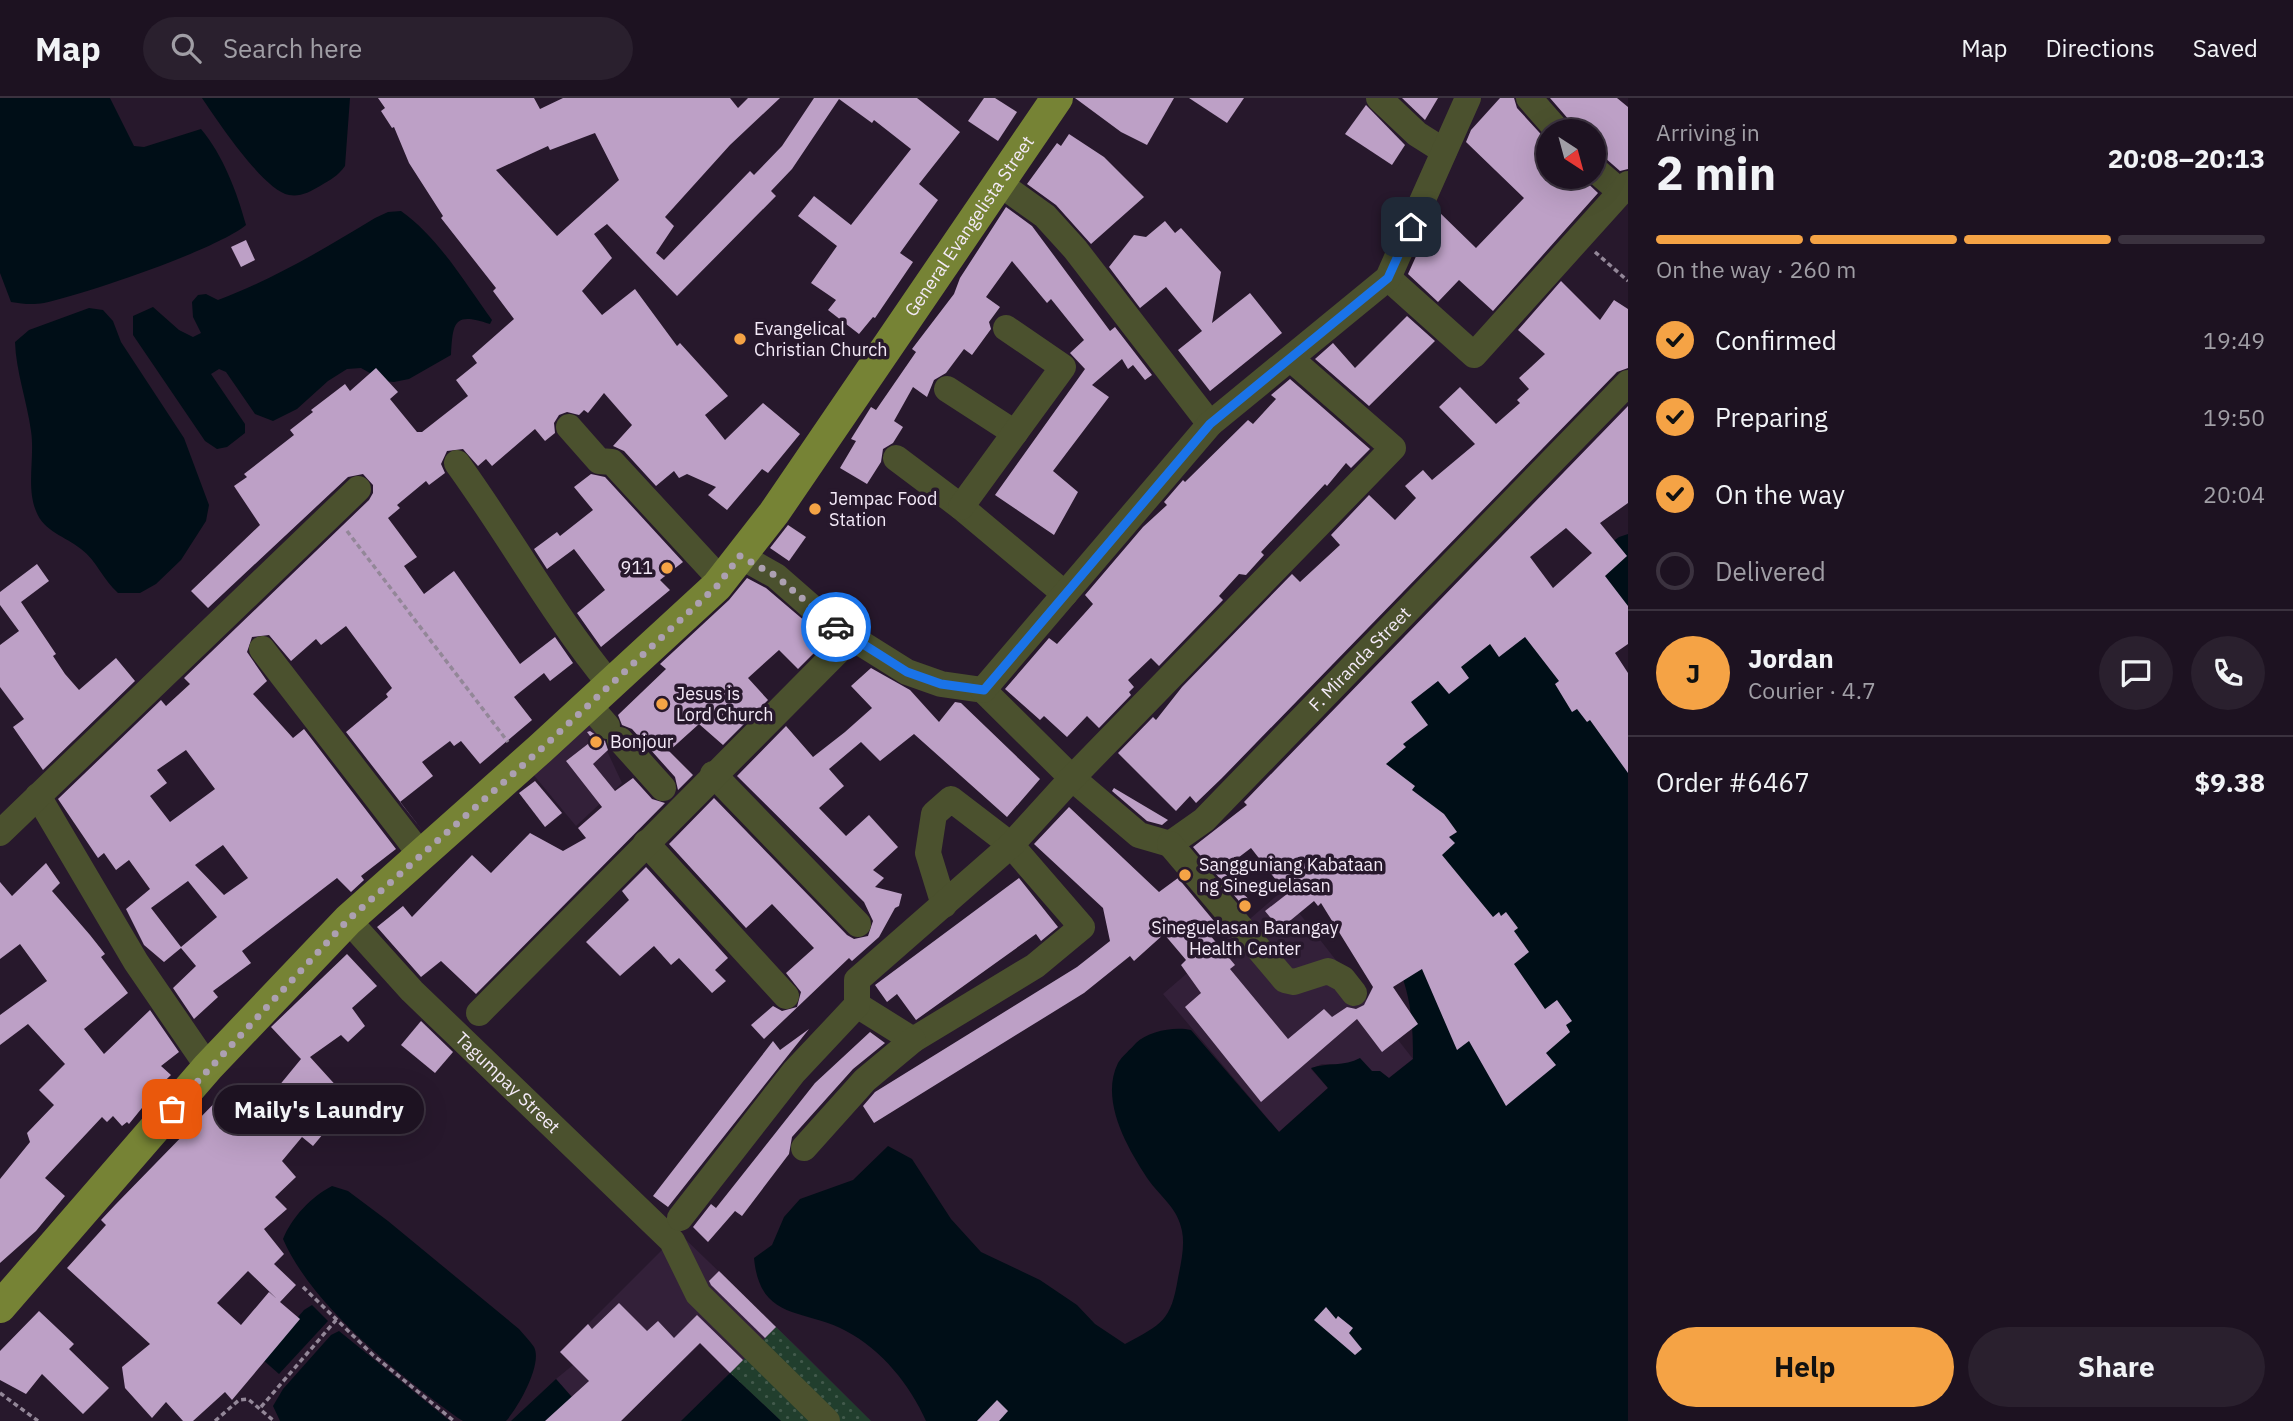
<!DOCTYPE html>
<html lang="en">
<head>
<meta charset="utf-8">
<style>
  :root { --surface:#1d1221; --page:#2a202e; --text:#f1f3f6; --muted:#a09ea5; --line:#3b323f; --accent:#f5a345 }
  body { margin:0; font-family:"IBM Plex Sans",sans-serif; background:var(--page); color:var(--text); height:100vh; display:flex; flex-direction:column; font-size:26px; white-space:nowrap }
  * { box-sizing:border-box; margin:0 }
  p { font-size:23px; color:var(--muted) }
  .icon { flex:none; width:38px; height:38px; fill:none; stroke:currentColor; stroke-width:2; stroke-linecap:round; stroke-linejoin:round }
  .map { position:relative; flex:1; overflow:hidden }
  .sheet { display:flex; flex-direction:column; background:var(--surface); width:665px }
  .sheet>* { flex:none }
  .needle { width:46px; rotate:144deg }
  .buttons { position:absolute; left:1536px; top:21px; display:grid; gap:14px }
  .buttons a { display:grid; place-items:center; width:70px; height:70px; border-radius:50%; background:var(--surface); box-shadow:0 7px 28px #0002,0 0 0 2px var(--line); font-size:35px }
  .pin { position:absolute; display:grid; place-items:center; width:60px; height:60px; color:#fff; margin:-30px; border-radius:14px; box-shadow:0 4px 10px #0006 }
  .courier { position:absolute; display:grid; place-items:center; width:70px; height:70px; margin:-35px; border:5px solid #1a73e8; border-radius:50%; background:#fff; color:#222; box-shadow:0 2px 9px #0007 }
  .bubble { position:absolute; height:49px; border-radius:24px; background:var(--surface); box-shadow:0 7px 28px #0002,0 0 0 2px var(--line); font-size:23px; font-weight:800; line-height:49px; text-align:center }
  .summary em { font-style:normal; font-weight:800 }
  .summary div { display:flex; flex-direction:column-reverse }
  .summary { display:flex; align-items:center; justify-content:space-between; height:119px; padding:0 28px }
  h1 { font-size:46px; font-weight:800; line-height:52px }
  .bar { display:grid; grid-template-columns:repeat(4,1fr); gap:10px 7px; align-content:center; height:84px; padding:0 28px }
  .bar i { height:9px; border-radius:5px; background:var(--line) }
  .bar .active { background:var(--accent) }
  .bar p { grid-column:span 4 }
  .line { display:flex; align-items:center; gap:18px; padding:0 28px; border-top:2px solid var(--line) }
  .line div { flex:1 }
  .round { display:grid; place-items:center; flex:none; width:74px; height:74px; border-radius:37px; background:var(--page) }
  ol { padding:0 28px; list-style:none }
  li { display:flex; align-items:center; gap:21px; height:77px }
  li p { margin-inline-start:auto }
  li .icon { padding:7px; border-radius:50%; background:var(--accent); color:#111; stroke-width:4 }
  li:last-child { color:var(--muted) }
  li i { width:38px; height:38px; border:4px solid var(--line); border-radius:50% }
  .button { display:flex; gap:14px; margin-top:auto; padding:14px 28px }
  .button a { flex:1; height:80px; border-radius:42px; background:var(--accent); color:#111; font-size:28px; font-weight:800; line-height:80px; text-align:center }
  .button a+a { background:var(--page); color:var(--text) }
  header { display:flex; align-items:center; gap:42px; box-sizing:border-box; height:98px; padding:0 35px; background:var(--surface); border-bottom:2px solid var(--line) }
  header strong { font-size:33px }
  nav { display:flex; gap:38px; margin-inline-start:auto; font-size:24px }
  .search { width:490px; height:63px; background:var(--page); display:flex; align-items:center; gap:18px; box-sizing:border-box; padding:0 24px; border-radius:38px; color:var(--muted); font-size:26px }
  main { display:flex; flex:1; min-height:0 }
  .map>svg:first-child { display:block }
  .built { fill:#332039 }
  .grass { fill:url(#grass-dots) }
  .water { fill:#000e17 }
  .building { fill:#bda0c6; fill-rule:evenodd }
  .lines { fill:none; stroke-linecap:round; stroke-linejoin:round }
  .path { stroke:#938798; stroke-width:3.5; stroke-dasharray:5 3.5; stroke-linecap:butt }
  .minor { stroke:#4b512e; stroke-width:26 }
  .major { stroke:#768335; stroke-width:32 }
  .done { stroke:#aca0b1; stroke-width:7; stroke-dasharray:0 12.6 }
  .route { stroke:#1a73e8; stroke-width:9 }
  .poi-dot { fill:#f5a345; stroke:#27182c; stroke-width:2.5 }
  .labels { text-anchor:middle; stroke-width:7; stroke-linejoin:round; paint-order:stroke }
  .street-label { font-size:18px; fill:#f4eaf8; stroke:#27182c }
  .poi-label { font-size:18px; fill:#f4eaf8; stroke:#27182c; text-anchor:start }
</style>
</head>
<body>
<header>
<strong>Map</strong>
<div class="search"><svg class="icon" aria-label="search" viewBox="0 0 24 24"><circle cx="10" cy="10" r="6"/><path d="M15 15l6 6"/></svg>Search here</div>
<nav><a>Map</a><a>Directions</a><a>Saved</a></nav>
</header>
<main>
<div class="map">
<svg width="1628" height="1323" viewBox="0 0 1628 1323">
  <defs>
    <pattern id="grass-dots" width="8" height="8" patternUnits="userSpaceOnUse" patternTransform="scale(1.75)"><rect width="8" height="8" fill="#213e2d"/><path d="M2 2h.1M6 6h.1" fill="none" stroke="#425a4c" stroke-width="1.8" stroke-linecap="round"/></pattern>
  </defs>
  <rect width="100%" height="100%" fill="#27182c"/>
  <g class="built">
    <polygon points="592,621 622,685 576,728 532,675"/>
    <polygon points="1282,793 1413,961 1389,980 1349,966 1322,966 1311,971 1328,990 1279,1034 1163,896"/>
    <polygon points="679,1135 798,1250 871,1323 781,1323 700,1246 621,1323 593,1323 556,1281 573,1267 560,1254"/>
  </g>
  <polygon class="grass" points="776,1229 871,1323 781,1323 730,1275"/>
  <g class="water">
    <path d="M0,0H110L134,48L144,49L201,31C223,57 237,94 246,127C216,152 85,196 44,205C32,207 23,206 11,204L0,175Z"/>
    <path d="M202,0H350L345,68C338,78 330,82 320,88C310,94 300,99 289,97C263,92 217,22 202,0Z"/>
    <path d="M401,113C439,140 465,185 492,222L490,226C454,214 453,223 451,257L409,281L394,284L384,283L361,270L347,271L328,283L297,311L273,323L255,316L226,274L219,271L211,276L245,326V335L227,349L217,351L205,343L133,237V218L153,209L179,232L193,239L201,235L193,219L192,204L198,197L206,196L218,202C274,181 324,151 375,120L388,114Z"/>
    <path d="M89,210L103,212L113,223L121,244L184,340L209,407L206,423L181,462L156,486L140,495H118C103,482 97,463 81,451C65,438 44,434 36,413C26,389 35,359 31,333C27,303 16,274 15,244L29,232Z"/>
    <polygon points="1628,436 1628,533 1590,460 1619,439"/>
    <path d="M1530,532L1628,633V1323H926C910,1287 882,1252 846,1233C804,1210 760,1224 754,1160L772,1147L784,1119L800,1101L853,1082L888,1048L912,1061L951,1121L981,1154L1040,1182L1077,1207L1095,1226L1125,1246C1162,1226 1171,1223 1178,1180C1181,1165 1185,1148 1182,1133C1178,1111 1162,1100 1150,1084C1129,1053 1099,1003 1118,965C1122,958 1131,951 1136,945C1148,933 1175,928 1191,932L1279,1034L1328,990L1311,970C1328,964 1344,969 1360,960L1372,973H1380L1389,980L1413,961C1413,924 1411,897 1396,863L1374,632L1462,539Z"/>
    <path d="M332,1088L348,1093L388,1123L519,1231C524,1237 530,1243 534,1249C543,1266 518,1310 506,1323H463L458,1320C400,1278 312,1208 283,1141C292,1119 311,1099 332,1088Z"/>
    <polygon points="312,1207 328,1223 279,1276 262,1261 304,1212"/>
    <polygon points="339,1233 450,1323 280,1323 273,1308 283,1291 331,1237"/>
    <polygon points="730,1275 781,1323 681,1323"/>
    <polygon points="556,1281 593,1323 511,1323"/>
  </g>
  <g class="building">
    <path d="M378,0H534L540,11L563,0H730L738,10L748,0H780L730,47L665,119L674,128L656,155L664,162L750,73L754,77L782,48L814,0H917L960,34L919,86L938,102L900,155L913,164L875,220L873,219L859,236L828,212L836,202L811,185L837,148L798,118L814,98L851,127L911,51L874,22L872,25L839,1L792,71L771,93L776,98L677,198L607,126L594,136L612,160L582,193L602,217L635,191L677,248L680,245L728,298L705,317L725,342L763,305L800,336L768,375L762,371L727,412L708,397L716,389L687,376L679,380L674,373L656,388L624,353L613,348L632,327L604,295L588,315L584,312L579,317L567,314L559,317L554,325L555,335L545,343L535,331L492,368L486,361L478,368L463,351L447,353L441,366L445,375L429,387L426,383L397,407L400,410L388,420L417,459L404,468L424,496L454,473L520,566L555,539L573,565L550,583L544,575L514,599L532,622L480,666L461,643L454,648L450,643L422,664L433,678L400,704L422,732L346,634L388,599L386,596L392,590L346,528L321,547L316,541L291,563L269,537L252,539L247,554L267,583L253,596L293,640L304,631L396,751L361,778L364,782L351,794L337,780L242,853L251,865L213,893L218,899L194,921L173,890L196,868L181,850L164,864L144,847L126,811L150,791L129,762L116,772L104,755L98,760L58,701L161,602L166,608L190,586L184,580L369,402L373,395V387L363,376L348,379L208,510L191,493L260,427L234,388L247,379L244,376L294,337L290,332L313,314L311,312L345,286L350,293L376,270L398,294L390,301L417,334H422L468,298L456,282L477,265L472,258L514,221L493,193L496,190L441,120L443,118L409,65L394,29L392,30L381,13L385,10ZM595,35L619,82L557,138L496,72L548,48L550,52ZM186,652L215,691L170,724L150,698L167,685L157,672ZM223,747L248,780L224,797L195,767ZM188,783L217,819L181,849L151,810Z"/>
    <polygon points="984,0 995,0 1017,14 998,43 968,23"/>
    <polygon points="1075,0 1174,0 1147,47 1121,34"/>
    <polygon points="1189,0 1244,0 1227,25"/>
    <polygon points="1402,0 1438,0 1425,22"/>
    <polygon points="1500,0 1514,0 1517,10 1549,45 1549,79 1581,79 1598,95 1493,213 1459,182 1438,204 1408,176 1437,112 1476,150 1524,100 1466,44 1471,32"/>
    <polygon points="1550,0 1617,0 1628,9 1628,71 1620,73 1604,59 1594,56 1594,33 1573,33 1570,23"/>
    <polygon points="1366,7 1405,47 1392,67 1345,36"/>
    <polygon points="1069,36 1104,59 1144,99 1091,146 1056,107 1027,86 1057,45 1061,48"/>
    <polygon points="1006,109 1032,128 1110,233 1115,229 1152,277 1145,282 1133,267 1128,271 1122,261 1092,287 1109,299 1053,373 1078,394 1054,437 995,397 1085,271 1070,255 1084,242 1051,201 1047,205 1012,163 986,199 1000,209 989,224 991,231 972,257 964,251 946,275 934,282 927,299 913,289 894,323 903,329 893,345 883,351 881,364 867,386 840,370 856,343 851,341 871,309 876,312 916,254 912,251 954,196 960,180"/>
    <polygon points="1165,123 1175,135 1181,130 1221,174 1212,225 1250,195 1282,235 1210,293 1178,252 1202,233 1166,189 1140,210 1109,169 1134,137 1146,139"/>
    <polygon points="246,142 255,162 241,169 231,149"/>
    <polygon points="1561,183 1600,222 1614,202 1628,211 1628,270 1617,274 1222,680 1196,705 1190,698 1176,713 1118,655 1153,619 1156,622 1182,589 1292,476 1300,484 1340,447 1331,437 1369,397 1395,422 1416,400 1405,388 1423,372 1432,382 1475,346 1439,309 1460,289 1496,326 1520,305 1517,302 1529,291 1519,280 1545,256 1518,232"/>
    <polygon points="1407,218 1435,243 1369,308 1315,261 1333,245 1355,270"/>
    <polygon points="1290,281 1370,351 1351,370 1346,365 1327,388 1325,386 1261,454 1264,457 1246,477 1239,476 1219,498 1223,502 1159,568 1151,560 1128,582 1134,589 1129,594 1131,597 1099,630 1087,618 1067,639 1044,618 1040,622 1005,591 1049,540 1057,546 1093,506 1085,497 1143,429 1167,407 1164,404 1183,382 1185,384 1248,322 1253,326 1276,301 1271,297"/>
    <path d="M1628,308V405L1600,425L1627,458L1605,478L1628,508V546L1615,555L1628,575V675L1590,622L1587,624L1577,611L1572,614L1555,586L1559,583L1525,539L1499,559L1490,546L1461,569L1469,580L1449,596L1438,583L1411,604L1428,627L1403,646L1406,649L1386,666L1415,688L1412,692L1444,716L1457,734L1449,739L1455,745L1442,757L1493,819L1499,814L1501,818L1506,814L1518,830L1514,833L1529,854L1514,866L1545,911L1557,902L1572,923L1566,927L1570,934L1546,955L1556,967L1506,1008L1469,943L1457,952L1422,871L1393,889L1418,926L1382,954L1357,921L1261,1004L1185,909L1201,895L1181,867L1186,862L1164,836L1134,863L1130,858L1084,895L874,1025L863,1008L875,994L1077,869L1110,843L1103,810L1034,746L1069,709L1159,794L1178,780L1219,829L1209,836L1235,867L1230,871L1288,941L1324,911L1332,919L1347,909L1356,911L1364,907L1373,889L1321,805L1318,808L1314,803L1280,831L1265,813L1287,796L1251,750L1222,772L1251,804L1244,809L1193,749L1247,707L1244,704ZM1566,430L1592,455L1553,490L1530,459Z"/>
    <polygon points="591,376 605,379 683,464 660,482 670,492 601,549 577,515 605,492 574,451 547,471 534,451 557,434 560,438 593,412 574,389"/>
    <polygon points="788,427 806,439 789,463 770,450"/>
    <polygon points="37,466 49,483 21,504 56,556 53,558 65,576 79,592 116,560 135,583 43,672 13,629 24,621 0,589 0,547 19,533 0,507 0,494"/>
    <polygon points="747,480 766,490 827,542 798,571 779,552 748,580 768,602 723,647 699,626 669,653 693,677 678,692 675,679 632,631 622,627 618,617 666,571 660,566 729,502"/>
    <polygon points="871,570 910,592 939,624 955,604 961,605 1040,681 1007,719 914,636 880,663 861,644 829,671 844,688 819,710 846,738 869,717 898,749 873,772 884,780 875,789 902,796 899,808 895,810 879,839 852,863 849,860 764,941 751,927 773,908 782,913 797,909 801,894 786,875 814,850 772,806 746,830 669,746 714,700 847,837 854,841 868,838 873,823 864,804 737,678 786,628 813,659 845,634 872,610 851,588"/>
    <polygon points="590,633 605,643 608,652 593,666 615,693 633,680 652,701 665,705 476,896 441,863 421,879 377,829 403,808 412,819 472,757 491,775 530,735 563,753 586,740 578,730 602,709 566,663 593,642 587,634"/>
    <polygon points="535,683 562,715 545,729 519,695"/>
    <polygon points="1114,690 1168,722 1162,727 1147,723 1112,693"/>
    <polygon points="46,765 60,785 52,793 90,837 105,856 101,859 128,895 84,931 104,956 150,912 179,954 161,968 171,977 144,1003 146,1005 129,1026 127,1024 122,1028 113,1018 107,1024 102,1019 45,1080 65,1098 36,1133 0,1165 0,1081 30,1044 27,1035 54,1007 39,992 65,966 28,926 0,947 0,917 47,883 20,846 0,861 0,784 12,798"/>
    <polygon points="646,769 728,860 715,872 726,883 712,895 679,860 671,867 654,848 620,878 586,844 629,802 622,793"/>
    <polygon points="1019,780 1058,829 1041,843 1036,836 916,922 897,896 887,904 875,887"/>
    <path d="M347,856L377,888L352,910L365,928L348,944L341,937L310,959L340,992L319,1013L333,1024L313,1048L302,1039L282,1063L296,1079L275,1099L287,1111L264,1131L284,1156L274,1166L296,1187L280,1204L300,1221L232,1302L225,1294L193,1323H183L166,1304L152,1320L125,1290L122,1269L150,1246L67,1170L106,1127L101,1122L116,1106L233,986L260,1011L301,961L271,929ZM248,1173L277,1201L269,1194L241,1227L217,1205Z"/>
    <polygon points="421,923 453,954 435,975 401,947"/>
    <polygon points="809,931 668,1109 653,1098 773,943 780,952"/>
    <polygon points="870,934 885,945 853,971 792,1039 789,1056 742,1118 735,1113 708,1144 693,1129 711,1106 716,1110 815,985"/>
    <polygon points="719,1173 776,1229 765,1240 711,1187 709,1183"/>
    <polygon points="619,1205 647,1233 658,1223 674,1240 697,1217 743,1262 730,1275 700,1245 621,1323 545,1323 589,1283 560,1254 588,1226 592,1231"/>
    <polygon points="1326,1209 1336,1221 1338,1218 1353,1230 1349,1235 1362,1251 1355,1257 1314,1222"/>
    <polygon points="39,1213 74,1246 69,1251 109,1290 83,1316 42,1276 26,1296 0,1282 0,1253"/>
    <polygon points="997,1302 1008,1313 999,1323 977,1323"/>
  </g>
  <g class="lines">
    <g class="path">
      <polyline points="1595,154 1628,183"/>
      <polyline points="347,433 508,644"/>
      <polyline points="303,1189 373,1257 454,1323"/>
      <polyline points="0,1295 38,1323"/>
      <polyline points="261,1309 336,1222"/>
      <polyline points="215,1323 239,1302 248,1301 274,1323"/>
    </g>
    <g class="minor">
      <polyline points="1379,0 1417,36 1444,53"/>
      <polyline points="1529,0 1558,33"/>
      <polyline points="1594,71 1621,94"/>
      <polyline points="999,85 1045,118 1075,151 1210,326"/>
      <polyline points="1388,180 1474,257 1628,86"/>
      <polyline points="947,291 1015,335"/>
      <polyline points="569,329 599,363 612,364 721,482"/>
      <polyline points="896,360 961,409 1065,496"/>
      <path d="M457,365C510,438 553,517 610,586"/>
      <polyline points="961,409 1063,269 1006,230"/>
      <polyline points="740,458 776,478 832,527 907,574 941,586 983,592"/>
      <polyline points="262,551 421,757"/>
      <path id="s1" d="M983,592L1072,680L1139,737L1170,746L1204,722L1628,285"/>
      <polyline points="983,592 1210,326 1388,180 1468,0"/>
      <polyline points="588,606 607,628"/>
      <polyline points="620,642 663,690"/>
      <polyline points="713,676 858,826"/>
      <polyline points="38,698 136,864 208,969"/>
      <polyline points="0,735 358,391"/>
      <polyline points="646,745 786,898"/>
      <polyline points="1170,746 1285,882 1294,884 1328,873 1343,881 1354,895"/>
      <path id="s2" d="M348,822L412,893L672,1143L698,1196L827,1323"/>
      <polyline points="857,907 913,942 1035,868 1082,829 1011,747 951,701 934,716 928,755 944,807"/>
      <polyline points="479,915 852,539"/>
      <polyline points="804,1050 865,982 913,942"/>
      <polyline points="680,1120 794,974 857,907 857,882 1011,747 1072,680 1393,350 1291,261"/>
    </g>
    <path class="major" id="s3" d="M0,1209L208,969L348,822L540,651L717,488L774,415L1057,0"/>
  </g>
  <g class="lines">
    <polyline class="done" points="172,1011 348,822 540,652 717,488 740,458 776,478 836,529"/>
    <polyline class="route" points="836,529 907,574 941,586 984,592 1210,326 1388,180 1411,129"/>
  </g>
  <g class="poi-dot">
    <circle cx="740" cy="241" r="7"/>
    <circle cx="815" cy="411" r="7"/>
    <circle cx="667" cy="470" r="7"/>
    <circle cx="662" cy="606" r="7"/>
    <circle cx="596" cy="644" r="7"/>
    <circle cx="1185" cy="777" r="7"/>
    <circle cx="1245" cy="808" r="7"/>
  </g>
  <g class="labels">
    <g class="street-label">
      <text dy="6" stroke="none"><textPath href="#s3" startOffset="1458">General Evangelista Street</textPath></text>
      <text dy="6" stroke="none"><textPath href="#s1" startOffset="511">F. Miranda Street</textPath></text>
      <text dy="6" stroke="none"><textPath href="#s2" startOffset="228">Tagumpay Street</textPath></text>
    </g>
    <g class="poi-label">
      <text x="754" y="237">Evangelical<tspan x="754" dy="21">Christian Church</tspan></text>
      <text x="829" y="407">Jempac Food<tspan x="829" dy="21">Station</tspan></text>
      <text x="653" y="476" text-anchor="end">911</text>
      <text x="676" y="602">Jesus is<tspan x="676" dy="21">Lord Church</tspan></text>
      <text x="610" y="650">Bonjour</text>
      <text x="1199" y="773">Sangguniang Kabataan<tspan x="1199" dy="21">ng Sineguelasan</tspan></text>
      <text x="1245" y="836" text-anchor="middle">Sineguelasan Barangay<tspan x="1245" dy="21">Health Center</tspan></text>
    </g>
  </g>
</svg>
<div class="buttons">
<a><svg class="needle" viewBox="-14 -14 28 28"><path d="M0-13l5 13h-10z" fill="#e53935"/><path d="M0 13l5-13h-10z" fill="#a09ea5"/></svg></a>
</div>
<div class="pin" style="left:172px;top:1011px;background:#ea580c"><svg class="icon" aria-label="bag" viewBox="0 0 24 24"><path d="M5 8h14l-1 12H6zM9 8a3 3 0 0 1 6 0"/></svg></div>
<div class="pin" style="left:1411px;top:129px;background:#1f2937"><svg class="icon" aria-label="home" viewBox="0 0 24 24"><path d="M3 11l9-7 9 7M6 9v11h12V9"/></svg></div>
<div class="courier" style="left:836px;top:529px"><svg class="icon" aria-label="car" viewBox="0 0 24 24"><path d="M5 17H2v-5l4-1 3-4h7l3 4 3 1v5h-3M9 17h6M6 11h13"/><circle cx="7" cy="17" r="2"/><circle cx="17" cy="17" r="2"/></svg></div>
<div class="bubble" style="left:214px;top:987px;width:210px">Maily's Laundry</div>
</div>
<section class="sheet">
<div class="summary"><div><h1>2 min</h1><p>Arriving in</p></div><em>20:08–20:13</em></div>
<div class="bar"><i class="active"></i><i class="active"></i><i class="active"></i><i></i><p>On the way · 260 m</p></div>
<ol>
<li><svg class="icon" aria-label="check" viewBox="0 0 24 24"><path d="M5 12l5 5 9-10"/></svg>Confirmed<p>19:49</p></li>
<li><svg class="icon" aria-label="check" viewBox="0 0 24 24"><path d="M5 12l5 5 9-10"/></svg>Preparing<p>19:50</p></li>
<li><svg class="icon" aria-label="check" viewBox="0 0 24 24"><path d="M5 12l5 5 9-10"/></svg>On the way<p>20:04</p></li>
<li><i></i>Delivered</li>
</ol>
<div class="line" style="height:126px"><b class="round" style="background:var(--accent);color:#111">J</b><div><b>Jordan</b><p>Courier · 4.7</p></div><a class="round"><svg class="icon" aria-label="chat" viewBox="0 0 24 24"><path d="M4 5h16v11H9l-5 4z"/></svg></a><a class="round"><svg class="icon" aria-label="phone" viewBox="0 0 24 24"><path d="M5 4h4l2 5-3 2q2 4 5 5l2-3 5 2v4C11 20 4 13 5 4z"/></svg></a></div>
<div class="line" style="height:91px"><div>Order #6467</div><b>$9.38</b></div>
<div class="button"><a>Help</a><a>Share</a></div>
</section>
</main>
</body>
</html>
